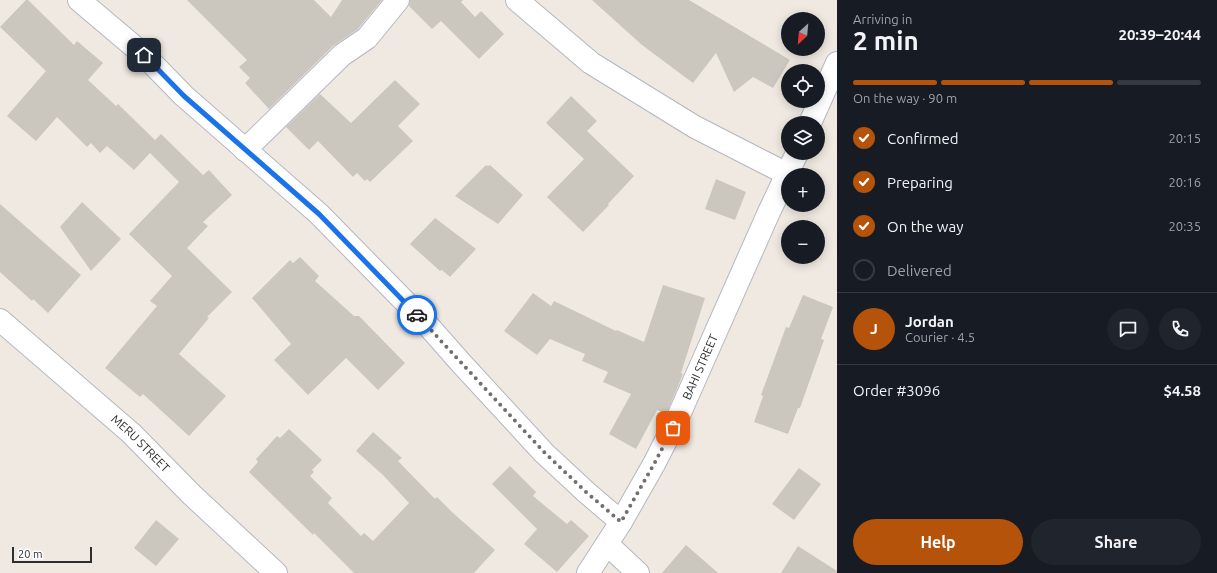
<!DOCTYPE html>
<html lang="en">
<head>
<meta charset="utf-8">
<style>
  :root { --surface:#171b24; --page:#20242c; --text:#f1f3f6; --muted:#9ea1a6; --line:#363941; --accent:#b45309 }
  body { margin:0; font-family:Ubuntu,sans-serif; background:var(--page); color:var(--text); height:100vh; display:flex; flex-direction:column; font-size:15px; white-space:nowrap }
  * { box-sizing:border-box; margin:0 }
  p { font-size:13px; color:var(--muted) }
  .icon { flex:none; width:22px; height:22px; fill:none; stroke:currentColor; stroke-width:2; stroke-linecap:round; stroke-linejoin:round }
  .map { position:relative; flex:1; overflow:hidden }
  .details { display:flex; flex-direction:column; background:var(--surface); width:380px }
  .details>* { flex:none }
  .needle { width:26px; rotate:206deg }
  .tools { position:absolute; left:781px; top:12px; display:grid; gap:8px }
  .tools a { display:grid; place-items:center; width:44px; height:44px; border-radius:50%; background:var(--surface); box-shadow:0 2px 10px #0003; font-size:20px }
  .scale { position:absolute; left:12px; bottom:10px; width:80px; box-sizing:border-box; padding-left:4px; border:2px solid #2e2e2e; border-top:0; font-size:11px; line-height:14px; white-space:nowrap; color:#2e2e2e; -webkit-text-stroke:3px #fff; paint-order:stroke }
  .pin { position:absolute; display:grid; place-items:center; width:34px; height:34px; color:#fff; margin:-17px; border-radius:8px; box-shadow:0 2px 6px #0006 }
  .courier { position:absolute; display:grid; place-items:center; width:40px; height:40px; margin:-20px; border:3px solid #1a73e8; border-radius:50%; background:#fff; color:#222; box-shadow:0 1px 5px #0007 }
  .headline em { font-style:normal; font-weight:700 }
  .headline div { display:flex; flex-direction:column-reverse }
  .headline { display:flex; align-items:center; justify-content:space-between; height:68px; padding:0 16px }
  h1 { font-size:26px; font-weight:700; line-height:30px }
  .bar { display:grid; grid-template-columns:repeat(4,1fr); gap:6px 4px; align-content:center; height:48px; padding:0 16px }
  .bar i { height:5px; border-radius:3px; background:var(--line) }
  .bar .active { background:var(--accent) }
  .bar p { grid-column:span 4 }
  .line { display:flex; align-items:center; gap:10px; padding:0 16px; border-top:1px solid var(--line) }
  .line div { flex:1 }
  .round { display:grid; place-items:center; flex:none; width:42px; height:42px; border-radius:21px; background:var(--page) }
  ol { padding:0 16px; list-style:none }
  li { display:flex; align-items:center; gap:12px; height:44px }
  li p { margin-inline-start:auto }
  li .icon { padding:4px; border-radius:50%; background:var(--accent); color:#fff; stroke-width:4 }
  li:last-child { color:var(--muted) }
  li i { width:22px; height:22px; border:2px solid var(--line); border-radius:50% }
  .button { display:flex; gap:8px; margin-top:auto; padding:8px 16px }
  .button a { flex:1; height:46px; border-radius:24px; background:var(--accent); color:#fff; font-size:16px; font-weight:700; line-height:46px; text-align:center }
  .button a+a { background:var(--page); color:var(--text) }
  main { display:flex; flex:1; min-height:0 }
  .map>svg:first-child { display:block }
  .building { fill:#cbc7bf }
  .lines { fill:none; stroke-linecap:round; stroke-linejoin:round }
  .minor-casing { stroke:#b4b7c1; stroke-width:24 }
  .minor { stroke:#fff; stroke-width:22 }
  .done { stroke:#726f6d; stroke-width:4; stroke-dasharray:0 7.2 }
  .route { stroke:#1a73e8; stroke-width:5 }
  .labels { text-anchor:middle; stroke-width:4; stroke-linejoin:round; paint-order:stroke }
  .street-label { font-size:12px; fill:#2e2e2e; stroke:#fff }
</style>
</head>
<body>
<main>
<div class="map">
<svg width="837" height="573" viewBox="0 0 837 573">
  <rect width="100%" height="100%" fill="#efe9e1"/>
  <g class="building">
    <polygon points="26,0 28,0 74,45 77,41 103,63 88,80 116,106 118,104 155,140 161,134 203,175 209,170 232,195 203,222 208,226 187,248 232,292 207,317 209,318 179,354 226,396 189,436 143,394 140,397 105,368 157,306 150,301 172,276 129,234 179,182 150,153 134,170 107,146 100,153 91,143 87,147 57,117 36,141 7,116 46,71 0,27"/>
    <polygon points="187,0 314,0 331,17 342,0 382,0 358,29 333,46 269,109 245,83 250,78 239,67 247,60"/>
    <polygon points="410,0 463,0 461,2 475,17 481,11 504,34 479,59 441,21 432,29 409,6"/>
    <polygon points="592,0 689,0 790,60 773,88 753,77 734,92 716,53 693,83 642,45"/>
    <polygon points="395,80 420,104 398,126 413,141 370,182 367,179 365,181 357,173 353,177 318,141 309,150 286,127 320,94 351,123"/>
    <polygon points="571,96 597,121 587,131 634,176 608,204 609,205 583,232 547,197 584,159 546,123"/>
    <polygon points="486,165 488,166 490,165 523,195 498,224 455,196"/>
    <polygon points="716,179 746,192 735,220 705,209"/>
    <polygon points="82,202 121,239 91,271 60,227"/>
    <polygon points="0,204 81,275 48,313 33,299 32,301 0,272"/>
    <polygon points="435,218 476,249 450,277 442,270 440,271 410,244"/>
    <polygon points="300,257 319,276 315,281 354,316 359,316 405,363 378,390 346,358 308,395 274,360 291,344 252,298 290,260 293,263"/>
    <polygon points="663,285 705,298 681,373 683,374 668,410 666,413 657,410 636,449 609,434 631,394 603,382 608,372 582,361 585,354 550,339 537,355 504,331 533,293 551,306 554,301 616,331 617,330 644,342"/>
    <polygon points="803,295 833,307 821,339 824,340 800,408 798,408 788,434 754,422 763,396 761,395 786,327 789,328"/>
    <polygon points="289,429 322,460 312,470 314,472 310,476 332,498 328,503 361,536 364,533 373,541 409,503 383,475 356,451 373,432 402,458 398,461 435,499 437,497 453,513 495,550 474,573 354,573 314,533 313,535 249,472 258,462 256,459 277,436 280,438"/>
    <polygon points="510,466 536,492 533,496 567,524 571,520 589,536 557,572 524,544 537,529 492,484"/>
    <polygon points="799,468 821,484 794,520 772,504"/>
    <polygon points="156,520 179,539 156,566 134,548"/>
    <polygon points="686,545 718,573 662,573"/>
    <polygon points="798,546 837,571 837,573 781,573"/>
  </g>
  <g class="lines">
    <g class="minor-casing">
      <g id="minor">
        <polyline points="79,0 144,55 184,96 319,214 424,321 461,363 544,453 586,492 621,522"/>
        <polyline points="517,0 591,63 695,127 787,174"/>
        <polyline points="810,123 837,63"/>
        <polyline points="245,150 342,55 367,38 398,0"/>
        <path id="s1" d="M0,320L131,433L192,495L276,573"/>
        <polyline points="607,544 638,573"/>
        <path id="s2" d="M588,573L621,522L654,464L679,415L769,212L797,153"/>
      </g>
    </g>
    <use href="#minor" class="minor"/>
  </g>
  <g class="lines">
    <polyline class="done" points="417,315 544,452 586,492 621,522 654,464 673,428"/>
    <polyline class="route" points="144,55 184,96 319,214 417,315"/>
  </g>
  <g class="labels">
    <g class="street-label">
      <text dy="4" stroke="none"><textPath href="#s2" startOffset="235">BAHI STREET</textPath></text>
      <text dy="4" stroke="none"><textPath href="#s1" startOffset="187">MERU STREET</textPath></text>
    </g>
  </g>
</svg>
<div class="tools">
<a><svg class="needle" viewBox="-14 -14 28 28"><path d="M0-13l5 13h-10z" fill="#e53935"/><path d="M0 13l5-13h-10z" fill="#9ea1a6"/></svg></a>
<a><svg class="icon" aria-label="locate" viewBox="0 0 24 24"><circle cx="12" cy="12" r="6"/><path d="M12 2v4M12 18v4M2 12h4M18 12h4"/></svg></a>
<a><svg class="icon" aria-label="layers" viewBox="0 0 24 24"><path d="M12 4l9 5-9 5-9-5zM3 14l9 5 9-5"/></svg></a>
<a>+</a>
<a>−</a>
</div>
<div class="scale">20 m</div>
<div class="pin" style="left:673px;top:428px;background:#ea580c"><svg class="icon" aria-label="bag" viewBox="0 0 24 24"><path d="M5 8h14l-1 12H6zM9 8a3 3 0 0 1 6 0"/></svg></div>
<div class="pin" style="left:144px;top:55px;background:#1f2937"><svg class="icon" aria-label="home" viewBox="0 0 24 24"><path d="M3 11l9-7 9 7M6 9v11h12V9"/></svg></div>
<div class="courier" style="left:417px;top:315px"><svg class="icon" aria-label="car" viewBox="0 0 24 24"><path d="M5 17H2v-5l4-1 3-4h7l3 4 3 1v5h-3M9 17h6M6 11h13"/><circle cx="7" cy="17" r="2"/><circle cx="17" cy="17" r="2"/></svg></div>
</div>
<section class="details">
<div class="headline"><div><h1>2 min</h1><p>Arriving in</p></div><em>20:39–20:44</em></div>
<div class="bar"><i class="active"></i><i class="active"></i><i class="active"></i><i></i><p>On the way · 90 m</p></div>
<ol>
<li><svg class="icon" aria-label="check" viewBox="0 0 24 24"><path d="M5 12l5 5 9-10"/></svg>Confirmed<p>20:15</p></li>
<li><svg class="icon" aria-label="check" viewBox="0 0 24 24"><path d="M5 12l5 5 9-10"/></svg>Preparing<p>20:16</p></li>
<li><svg class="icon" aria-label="check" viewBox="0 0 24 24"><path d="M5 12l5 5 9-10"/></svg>On the way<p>20:35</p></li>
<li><i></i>Delivered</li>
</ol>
<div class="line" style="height:72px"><b class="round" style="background:var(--accent);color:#fff">J</b><div><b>Jordan</b><p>Courier · 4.5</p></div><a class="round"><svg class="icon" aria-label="chat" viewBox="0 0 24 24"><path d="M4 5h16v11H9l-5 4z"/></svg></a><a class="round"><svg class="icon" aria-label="phone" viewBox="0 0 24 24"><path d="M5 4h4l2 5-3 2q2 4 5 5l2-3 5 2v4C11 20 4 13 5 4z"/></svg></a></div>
<div class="line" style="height:52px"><div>Order #3096</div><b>$4.58</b></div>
<div class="button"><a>Help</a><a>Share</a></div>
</section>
</main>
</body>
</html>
